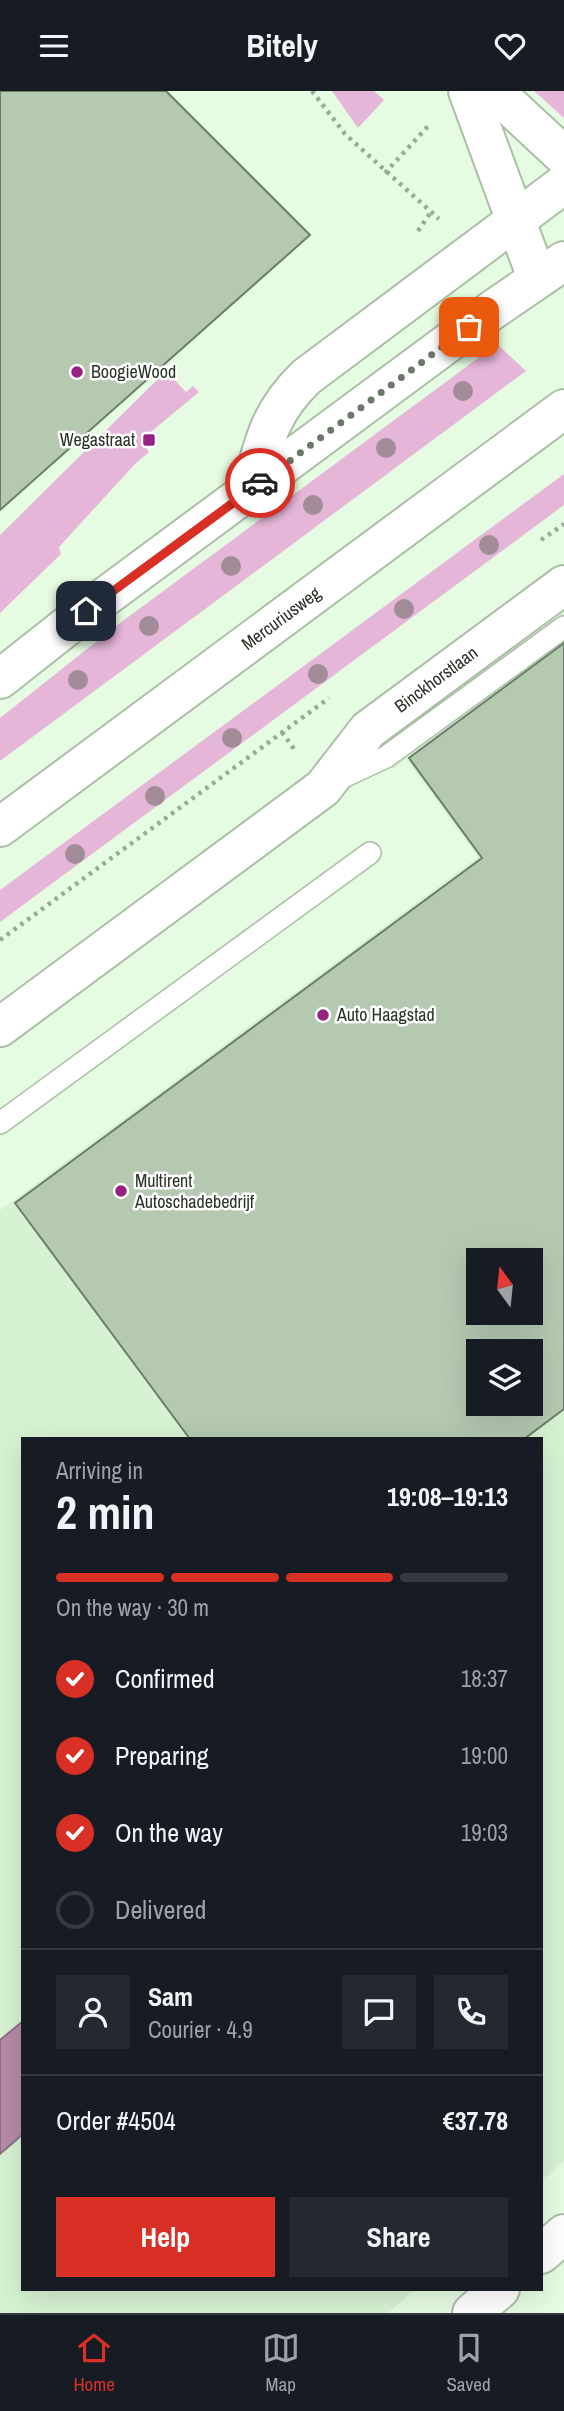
<!DOCTYPE html>
<html lang="en">
<head>
<meta charset="utf-8">
<style>
  :root { --surface:#171b24; --page:#242831; --text:#f1f3f6; --muted:#9ea1a6; --line:#363941; --accent:#d93025 }
  body { margin:0; font-family:"Archivo Narrow",sans-serif; background:var(--page); color:var(--text); height:100vh; display:flex; flex-direction:column; font-size:26px; white-space:nowrap }
  * { box-sizing:border-box; margin:0 }
  p { font-size:23px; color:var(--muted) }
  .icon { flex:none; width:38px; height:38px; fill:none; stroke:currentColor; stroke-width:2; stroke-linecap:round; stroke-linejoin:round }
  .map { position:relative; flex:1; overflow:hidden }
  .side { position:absolute; left:21px; top:1346px; width:522px; height:854px; display:flex; flex-direction:column; background:var(--surface); border-radius:0px; box-shadow:0 7px 28px #0002 }
  .side>* { flex:none }
  .needle { width:46px; rotate:345deg }
  .buttons { position:absolute; left:466px; top:1157px; display:grid; gap:14px }
  .buttons a { display:grid; place-items:center; width:77px; height:77px; border-radius:0px; background:var(--surface); box-shadow:0 7px 28px #0002; font-size:35px }
  .pin { position:absolute; display:grid; place-items:center; width:60px; height:60px; color:#fff; margin:-30px; border-radius:14px; box-shadow:0 4px 10px #0006 }
  .courier { position:absolute; display:grid; place-items:center; width:70px; height:70px; margin:-35px; border:5px solid #d93025; border-radius:50%; background:#fff; color:#222; box-shadow:0 2px 9px #0007 }
  .summary em { font-style:normal; font-weight:700 }
  .summary div { display:flex; flex-direction:column-reverse }
  .summary { display:flex; align-items:center; justify-content:space-between; height:119px; padding:0 35px }
  h1 { font-size:46px; font-weight:700; line-height:52px }
  .bar { display:grid; grid-template-columns:repeat(4,1fr); gap:10px 7px; align-content:center; height:84px; padding:0 35px }
  .bar i { height:9px; border-radius:5px; background:var(--line) }
  .bar .active { background:var(--accent) }
  .bar p { grid-column:span 4 }
  .line { display:flex; align-items:center; gap:18px; padding:0 35px; border-top:2px solid var(--line) }
  .line div { flex:1 }
  .round { display:grid; place-items:center; flex:none; width:74px; height:74px; border-radius:0px; background:var(--page) }
  ol { padding:0 35px; list-style:none }
  li { display:flex; align-items:center; gap:21px; height:77px }
  li p { margin-inline-start:auto }
  li .icon { padding:7px; border-radius:50%; background:var(--accent); color:#fff; stroke-width:4 }
  li:last-child { color:var(--muted) }
  li i { width:38px; height:38px; border:4px solid var(--line); border-radius:50% }
  .primary-button { display:flex; gap:14px; margin-top:auto; padding:14px 35px }
  .primary-button a { flex:1; height:80px; border-radius:0px; background:var(--accent); color:#fff; font-size:28px; font-weight:700; line-height:80px; text-align:center }
  .primary-button a+a { background:var(--page); color:var(--text) }
  header { display:flex; justify-content:space-between; align-items:center; height:91px; padding:0 35px; background:var(--surface); font-size:32px; font-weight:700 }
  .menu { display:flex; justify-content:space-around; align-items:center; height:98px; border-top:2px solid var(--line); background:var(--surface); font-size:19px; color:var(--muted) }
  .menu a { display:grid; justify-items:center; gap:4px }
  .menu .active { color:var(--accent) }
  .map>svg:first-child { display:block }
  .built { fill:#d7f2d3; fill-rule:evenodd }
  .green { fill:#e5b6d8 }
  .water { fill:#b68aaa; stroke:#8c7083; stroke-width:2 }
  .building { fill:#b5c9b1; stroke:#6b7e67; stroke-width:2; fill-rule:evenodd }
  .lines { fill:none; stroke-linecap:round; stroke-linejoin:round }
  .lane-casing { stroke:#abbfa7; stroke-width:24 }
  .street-casing { stroke:#abbfa7; stroke-width:42 }
  .secondary-casing { stroke:#abbfa7; stroke-width:42 }
  .primary-casing { stroke:#abbfa7; stroke-width:42 }
  .path { stroke:#9aaa96; stroke-width:4.5; stroke-dasharray:3.5 5; stroke-linecap:butt }
  .lane { stroke:#fff; stroke-width:21 }
  .street { stroke:#fff; stroke-width:38 }
  .secondary { stroke:#fff; stroke-width:38 }
  .primary { stroke:#fff; stroke-width:38 }
  .tree { fill:#a18c98 }
  .done { stroke:#6c796a; stroke-width:7; stroke-dasharray:0 12.6 }
  .route { stroke:#d93025; stroke-width:9 }
  .poi-dot { fill:#952280; stroke:#fff; stroke-width:2.5 }
  .labels { text-anchor:middle; stroke-width:5; stroke-linejoin:round; paint-order:stroke }
  .poi-label { font-size:18px; fill:#2b3329; stroke:#fff; text-anchor:start }
  .street-label { font-size:18px; fill:#2b3329; stroke:#fff }
</style>
</head>
<body>
<header><svg class="icon" aria-label="menu" viewBox="0 0 24 24"><path d="M4 6h16M4 12h16M4 18h16"/></svg>Bitely<svg class="icon" aria-label="heart" viewBox="0 0 24 24"><path d="M12 20l-8-8c-3-5 5-10 8-4 3-6 11-1 8 4z"/></svg></header>
<div class="map">
<svg width="564" height="2222" viewBox="0 0 564 2222">
  <rect width="100%" height="100%" fill="#e6fce2"/>
  <path class="built" d="M564,519V2070L541,2090V1348H23V2198H416L388,2222H0V1119L478,766L406,668L393,678L378,656ZM478,1169H530V1222H478ZM478,1260H530V1312H478Z"/>
  <g class="green">
    <polygon points="332,0 374,0 384,9 358,37"/>
    <polygon points="534,0 564,0 564,27"/>
    <polygon points="497,253 526,280 0,670 0,627 116,535"/>
    <polygon points="166,280 186,301 193,295 199,301 141,349 149,361 135,373 59,456 61,463 0,522 0,444"/>
    <polygon points="564,383 564,414 0,831 0,799"/>
  </g>
  <polygon class="water" points="23,1930 23,2043 0,2063 0,1949"/>
  <g class="building">
    <polygon points="0,0 166,0 310,144 0,419"/>
    <path d="M564,552V1318L524,1348H190L15,1112L482,767L409,667ZM478,1169H530V1222H478ZM478,1260H530V1312H478Z"/>
  </g>
  <g class="lines">
    <g class="lane-casing">
      <g id="lane">
        <polyline points="337,689 386,666 564,536"/>
        <polyline points="0,1032 370,762"/>
      </g>
    </g>
    <g class="street-casing">
      <g id="street">
        <path id="s1" d="M0,936L323,697L368,639L564,494"/>
        <polyline points="541,2163 564,2143"/>
        <polyline points="472,2222 500,2198"/>
      </g>
    </g>
    <g class="secondary-casing">
      <g id="secondary">
        <polyline points="468,0 537,187"/>
        <path d="M251,399C264,351 269,322 306,286L564,93"/>
        <polyline points="0,588 86,520 491,220 564,170"/>
        <path id="s2" d="M0,736L564,318"/>
      </g>
    </g>
    <g class="primary-casing">
      <polyline id="primary" points="494,0 564,65"/>
    </g>
    <g class="path">
      <polyline points="312,0 345,43 439,128"/>
      <polyline points="385,82 430,33"/>
      <polyline points="418,140 431,121"/>
      <polyline points="541,449 564,433"/>
      <polyline points="282,641 294,658"/>
      <polyline points="0,849 329,607"/>
    </g>
    <use href="#lane" class="lane"/>
    <use href="#street" class="street"/>
    <use href="#secondary" class="secondary"/>
    <use href="#primary" class="primary"/>
  </g>
  <g class="tree">
    <circle cx="463" cy="300" r="10"/>
    <circle cx="386" cy="357" r="10"/>
    <circle cx="313" cy="414" r="10"/>
    <circle cx="489" cy="454" r="10"/>
    <circle cx="231" cy="475" r="10"/>
    <circle cx="404" cy="518" r="10"/>
    <circle cx="149" cy="535" r="10"/>
    <circle cx="318" cy="583" r="10"/>
    <circle cx="78" cy="589" r="10"/>
    <circle cx="232" cy="647" r="10"/>
    <circle cx="155" cy="705" r="10"/>
    <circle cx="75" cy="763" r="10"/>
  </g>
  <g class="lines">
    <polyline class="done" points="260,392 469,236"/>
    <polyline class="route" points="86,520 260,392"/>
  </g>
  <g class="poi-dot">
    <circle cx="77" cy="281" r="7"/>
    <rect x="142" y="342" width="14" height="14" rx="3.5"/>
    <circle cx="323" cy="924" r="7"/>
    <circle cx="121" cy="1100" r="7"/>
  </g>
  <g class="labels">
    <g class="poi-label">
      <text x="91" y="287">BoogieWood</text>
      <text x="135" y="355" text-anchor="end">Wegastraat</text>
      <text x="337" y="930">Auto Haagstad</text>
      <text x="135" y="1096">Multirent<tspan x="135" dy="21">Autoschadebedrijf</tspan></text>
    </g>
    <g class="street-label">
      <text dy="6" stroke="none"><textPath href="#s2" startOffset="350">Mercuriusweg</textPath></text>
      <text dy="6" stroke="none"><textPath href="#s1" startOffset="560">Binckhorstlaan</textPath></text>
    </g>
  </g>
</svg>
<div class="buttons">
<a><svg class="needle" viewBox="-14 -14 28 28"><path d="M0-13l5 13h-10z" fill="#e53935"/><path d="M0 13l5-13h-10z" fill="#9ea1a6"/></svg></a>
<a><svg class="icon" aria-label="layers" viewBox="0 0 24 24"><path d="M12 4l9 5-9 5-9-5zM3 14l9 5 9-5"/></svg></a>
</div>
<div class="pin" style="left:469px;top:236px;background:#ea580c"><svg class="icon" aria-label="bag" viewBox="0 0 24 24"><path d="M5 8h14l-1 12H6zM9 8a3 3 0 0 1 6 0"/></svg></div>
<div class="pin" style="left:86px;top:520px;background:#1f2937"><svg class="icon" aria-label="home" viewBox="0 0 24 24"><path d="M3 11l9-7 9 7M6 9v11h12V9"/></svg></div>
<div class="courier" style="left:260px;top:392px"><svg class="icon" aria-label="car" viewBox="0 0 24 24"><path d="M5 17H2v-5l4-1 3-4h7l3 4 3 1v5h-3M9 17h6M6 11h13"/><circle cx="7" cy="17" r="2"/><circle cx="17" cy="17" r="2"/></svg></div>
<section class="side">
<div class="summary"><div><h1>2 min</h1><p>Arriving in</p></div><em>19:08–19:13</em></div>
<div class="bar"><i class="active"></i><i class="active"></i><i class="active"></i><i></i><p>On the way · 30 m</p></div>
<ol>
<li><svg class="icon" aria-label="check" viewBox="0 0 24 24"><path d="M5 12l5 5 9-10"/></svg>Confirmed<p>18:37</p></li>
<li><svg class="icon" aria-label="check" viewBox="0 0 24 24"><path d="M5 12l5 5 9-10"/></svg>Preparing<p>19:00</p></li>
<li><svg class="icon" aria-label="check" viewBox="0 0 24 24"><path d="M5 12l5 5 9-10"/></svg>On the way<p>19:03</p></li>
<li><i></i>Delivered</li>
</ol>
<div class="line" style="height:126px"><a class="round"><svg class="icon" aria-label="person" viewBox="0 0 24 24"><circle cx="12" cy="8" r="4"/><path d="M4 21q1-7 8-7t8 7"/></svg></a><div><b>Sam</b><p>Courier · 4.9</p></div><a class="round"><svg class="icon" aria-label="chat" viewBox="0 0 24 24"><path d="M4 5h16v11H9l-5 4z"/></svg></a><a class="round"><svg class="icon" aria-label="phone" viewBox="0 0 24 24"><path d="M5 4h4l2 5-3 2q2 4 5 5l2-3 5 2v4C11 20 4 13 5 4z"/></svg></a></div>
<div class="line" style="height:91px"><div>Order #4504</div><b>€37.78</b></div>
<div class="primary-button"><a>Help</a><a>Share</a></div>
</section>
</div>
<nav class="menu">
<a class="active"><svg class="icon" aria-label="home" viewBox="0 0 24 24"><path d="M3 11l9-7 9 7M6 9v11h12V9"/></svg>Home</a>
<a><svg class="icon" aria-label="map" viewBox="0 0 24 24"><path d="M3 6l6-2 6 2 6-2v14l-6 2-6-2-6 2zM9 4v14M15 6v14"/></svg>Map</a>
<a><svg class="icon" aria-label="saved" viewBox="0 0 24 24"><path d="M7 4h10v16l-5-4-5 4z"/></svg>Saved</a>
</nav>
</body>
</html>
